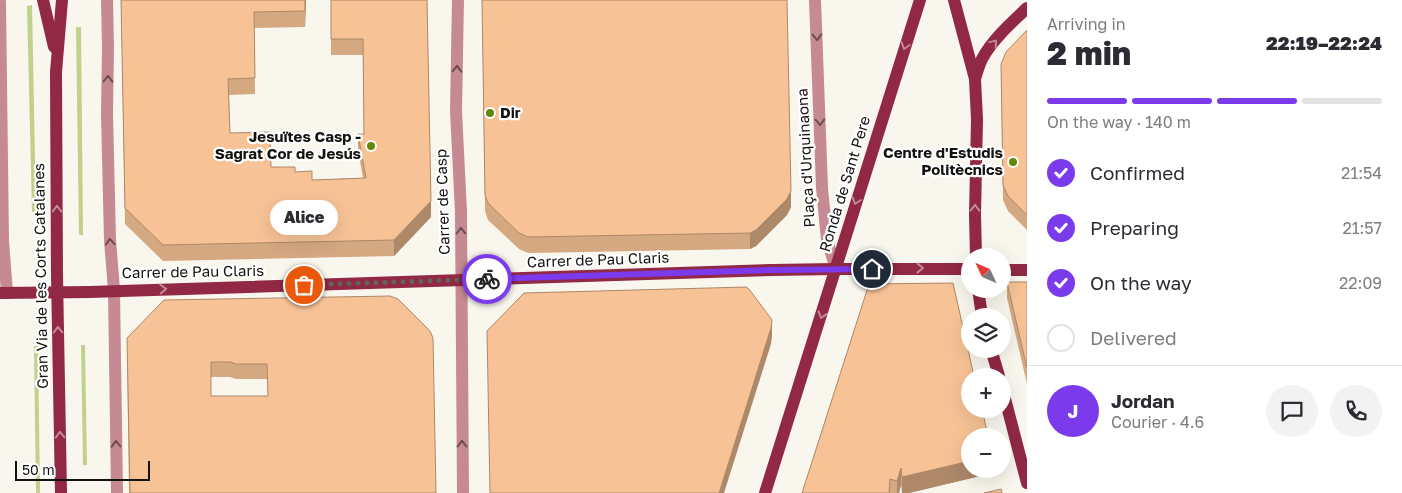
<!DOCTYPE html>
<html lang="en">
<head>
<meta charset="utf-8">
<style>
  :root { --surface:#fff; --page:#f2f2f3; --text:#2b2b33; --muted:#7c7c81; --line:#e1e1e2; --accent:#7c3aed }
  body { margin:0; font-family:"Golos Text",sans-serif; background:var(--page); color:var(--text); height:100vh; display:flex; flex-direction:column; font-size:19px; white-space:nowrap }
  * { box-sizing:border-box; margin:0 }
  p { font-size:16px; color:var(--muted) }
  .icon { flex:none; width:28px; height:28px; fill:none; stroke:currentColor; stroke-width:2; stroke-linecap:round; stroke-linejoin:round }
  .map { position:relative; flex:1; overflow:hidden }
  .side { display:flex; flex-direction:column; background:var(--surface); width:375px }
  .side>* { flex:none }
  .needle { width:32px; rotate:314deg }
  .tools { position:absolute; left:961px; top:248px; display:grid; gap:10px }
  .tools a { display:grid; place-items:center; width:50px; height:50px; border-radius:50%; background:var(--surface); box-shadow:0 5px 20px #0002; font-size:25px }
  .scale { position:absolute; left:15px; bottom:12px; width:135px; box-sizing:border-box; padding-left:5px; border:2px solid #13120f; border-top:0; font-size:14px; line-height:18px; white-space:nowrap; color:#13120f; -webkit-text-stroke:4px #fff; paint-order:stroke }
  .pin { position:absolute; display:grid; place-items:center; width:42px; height:42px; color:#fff; margin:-21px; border:2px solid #fff; border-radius:50%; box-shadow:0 1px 5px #0007 }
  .courier { position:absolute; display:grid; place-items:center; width:50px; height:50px; margin:-25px; border:4px solid #7c3aed; border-radius:50%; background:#fff; color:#222; box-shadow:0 1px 6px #0007 }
  .bubble { position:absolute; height:35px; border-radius:18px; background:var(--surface); box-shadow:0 5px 20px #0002; font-size:16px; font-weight:800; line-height:35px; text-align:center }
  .headline em { font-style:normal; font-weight:800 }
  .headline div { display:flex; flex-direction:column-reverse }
  .headline { display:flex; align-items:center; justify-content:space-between; height:85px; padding:0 20px }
  h1 { font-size:32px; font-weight:800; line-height:38px }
  .bar { display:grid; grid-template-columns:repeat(4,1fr); gap:8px 5px; align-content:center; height:60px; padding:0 20px }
  .bar i { height:6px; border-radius:4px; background:var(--line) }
  .bar .active { background:var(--accent) }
  .bar p { grid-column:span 4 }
  .line { display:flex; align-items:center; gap:12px; padding:0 20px; border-top:1px solid var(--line) }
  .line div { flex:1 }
  .round { display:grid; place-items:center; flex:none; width:52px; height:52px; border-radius:26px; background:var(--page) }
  ol { padding:0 20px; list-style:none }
  li { display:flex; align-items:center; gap:15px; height:55px }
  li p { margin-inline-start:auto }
  li .icon { padding:5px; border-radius:50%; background:var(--accent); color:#fff; stroke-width:4 }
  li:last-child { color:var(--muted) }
  li i { width:28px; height:28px; border:2px solid var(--line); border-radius:50% }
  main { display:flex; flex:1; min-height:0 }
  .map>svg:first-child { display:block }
  .green { fill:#c1d08b }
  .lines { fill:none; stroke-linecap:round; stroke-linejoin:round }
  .minor { stroke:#c68a93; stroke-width:12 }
  .major { stroke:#912844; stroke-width:12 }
  .wall { fill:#d4a881; fill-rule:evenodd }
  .shaded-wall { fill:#ad8869 }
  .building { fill:#f7c396; stroke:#ad8869; fill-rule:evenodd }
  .oneway { stroke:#6c4e51 }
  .oneway2 { stroke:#c28998 }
  .done { stroke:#64625d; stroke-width:5; stroke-dasharray:0 9 }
  .route { stroke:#7c3aed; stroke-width:6 }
  .poi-dot { fill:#658708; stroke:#fff; stroke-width:2 }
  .labels { text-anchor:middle; stroke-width:4.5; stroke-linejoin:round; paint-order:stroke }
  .poi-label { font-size:15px; font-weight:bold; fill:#13120f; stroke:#fff; text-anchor:end }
  .street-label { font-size:15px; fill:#13120f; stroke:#fff }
</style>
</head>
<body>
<main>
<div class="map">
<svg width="1027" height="493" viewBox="0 0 1027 493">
  <rect width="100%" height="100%" fill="#f9f6ed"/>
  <g class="green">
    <polygon points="32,5 36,212 32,212 27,6"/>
    <polygon points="76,27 81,27 83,235 79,235"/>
    <polygon points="81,345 85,345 87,465 83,465"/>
    <polygon points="34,346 38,346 40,493 36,493"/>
  </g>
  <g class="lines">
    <g class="minor">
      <polyline points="107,0 108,47 107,114 110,240 114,290 117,493"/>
      <polyline points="458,0 456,111 461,212 463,493"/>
      <polyline points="815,0 822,188 827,240 836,269"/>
      <polyline points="0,2 3,241 7,293"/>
    </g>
    <g class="major">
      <polyline points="43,0 54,47"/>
      <polyline points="954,0 975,79 977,119 975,215 976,256"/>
      <path d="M975,79C977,72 979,65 982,59C992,40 1011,23 1027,8"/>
      <polyline points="1002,270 1027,270"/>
      <polyline points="978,289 982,316"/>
      <polyline points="0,293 90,292 772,270 836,269 970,269"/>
      <polyline points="991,349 999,376"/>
      <polyline points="1002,387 1027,483"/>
      <polyline points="61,493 57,276 56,72 62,0"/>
      <polyline points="765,493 920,0"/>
    </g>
  </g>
  <g class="wall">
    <polygon points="121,0 306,0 305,27 254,28 255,94 229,95 230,133 271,167 295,172 312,180 363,178 358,150 358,134 364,134 363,55 331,55 331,0 427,0 431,217 394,256 163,261 125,224"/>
    <polygon points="482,0 791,207 787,215 756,246 750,249 528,253 519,249 488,220 485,211"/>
    <polygon points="1027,30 1027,230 1008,211 1003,200 1001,64"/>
    <polygon points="1007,282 1027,282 1027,384 1007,298"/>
    <polygon points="869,284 993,469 993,473 909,493 902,493 901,485 899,493 802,493"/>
    <path d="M390,296L436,493H129L127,353ZM211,377H230L236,379H267L268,396H211Z"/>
  </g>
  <g class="shaded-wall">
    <polygon points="305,0 306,0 305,27"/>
    <polygon points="791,191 791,207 787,215 756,246 750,249 750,233"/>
    <polygon points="431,201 431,217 394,256 394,240"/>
    <polygon points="772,320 772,336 771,344 724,493 719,493"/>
    <polygon points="970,461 970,469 993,469 993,473 909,493 902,493 902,477"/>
    <polygon points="901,468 901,485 899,493 897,493 897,481"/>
  </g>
  <g class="building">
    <polygon points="121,0 305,0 305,11 254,12 255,78 228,79 230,133 270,132 271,167 295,167 295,172 312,171 312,180 366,178 358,134 364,134 363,39 331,39 331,0 427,0 431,201 394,240 163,245 125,208"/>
    <polygon points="482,0 787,0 791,191 787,199 756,230 750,233 528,237 519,233 488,203 485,195"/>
    <polygon points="1027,30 1027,215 1008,196 1003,185 1001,64 1006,52"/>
    <polygon points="1007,282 1027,282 1027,368"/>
    <polygon points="953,283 974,376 970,376 970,409 982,409 988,436 970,436 970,461 902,477 901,468 897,481 890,479 889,493 802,493 869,284"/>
    <polygon points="746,287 749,289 772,320 771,328 719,493 490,493 487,331 524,293"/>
    <path d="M390,296L398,299L430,331L433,338L436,493H130L127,338L164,300ZM211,362H230L236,364H267L268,396H211Z"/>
    <polygon points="1001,489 1002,493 984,493"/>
  </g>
  <defs><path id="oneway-chevron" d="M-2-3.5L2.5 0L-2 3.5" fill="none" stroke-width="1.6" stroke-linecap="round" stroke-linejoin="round" transform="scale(1.25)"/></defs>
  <g class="oneway">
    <use href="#oneway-chevron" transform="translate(817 37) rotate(88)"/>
    <use href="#oneway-chevron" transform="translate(457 69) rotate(-89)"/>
    <use href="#oneway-chevron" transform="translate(108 79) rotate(-89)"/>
    <use href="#oneway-chevron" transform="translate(820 122) rotate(88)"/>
    <use href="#oneway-chevron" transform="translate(461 231) rotate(-90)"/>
    <use href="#oneway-chevron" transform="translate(110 242) rotate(-94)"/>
    <use href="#oneway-chevron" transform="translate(116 444) rotate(-91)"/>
    <use href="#oneway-chevron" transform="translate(462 444) rotate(-90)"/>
  </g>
  <g class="oneway2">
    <use href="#oneway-chevron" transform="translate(994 43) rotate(-50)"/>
    <use href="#oneway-chevron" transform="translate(905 46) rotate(108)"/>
    <use href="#oneway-chevron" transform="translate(856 201) rotate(108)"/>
    <use href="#oneway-chevron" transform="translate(975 208) rotate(-89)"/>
    <use href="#oneway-chevron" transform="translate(57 209) rotate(-90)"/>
    <use href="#oneway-chevron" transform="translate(920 268)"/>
    <use href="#oneway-chevron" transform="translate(163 289) rotate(-2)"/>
    <use href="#oneway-chevron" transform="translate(822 315) rotate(107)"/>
    <use href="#oneway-chevron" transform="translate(58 330) rotate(-91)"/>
    <use href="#oneway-chevron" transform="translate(60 435) rotate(-91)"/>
  </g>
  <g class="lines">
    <polyline class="done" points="304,285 487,279"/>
    <polyline class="route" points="487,279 772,270 872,269"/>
  </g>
  <g class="poi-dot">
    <circle cx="490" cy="113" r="5"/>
    <circle cx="371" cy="146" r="5"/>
    <circle cx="1013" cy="162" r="5"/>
  </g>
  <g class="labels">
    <g class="poi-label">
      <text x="500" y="118" text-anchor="start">Dir</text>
      <text x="361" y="142">Jesuïtes Casp -<tspan x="361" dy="17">Sagrat Cor de Jesús</tspan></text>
      <text x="1003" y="158">Centre d'Estudis<tspan x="1003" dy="17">Politècnics</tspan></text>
    </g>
    <g class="street-label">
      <text transform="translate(806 158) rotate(-93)" y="5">Plaça d'Urquinaona</text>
      <text transform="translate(845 184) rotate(-73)" y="5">Ronda de Sant Pere</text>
      <text transform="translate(443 202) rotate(-92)" y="5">Carrer de Casp</text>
      <text transform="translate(598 260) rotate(-2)" y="5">Carrer de Pau Claris</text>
      <text transform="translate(193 272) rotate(-1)" y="5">Carrer de Pau Claris</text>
      <text transform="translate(41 276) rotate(-91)" y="5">Gran Via de les Corts Catalanes</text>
    </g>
  </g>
</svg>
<div class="tools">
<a><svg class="needle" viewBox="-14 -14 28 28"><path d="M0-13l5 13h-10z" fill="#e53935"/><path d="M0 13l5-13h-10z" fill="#7c7c81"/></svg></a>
<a><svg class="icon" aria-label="layers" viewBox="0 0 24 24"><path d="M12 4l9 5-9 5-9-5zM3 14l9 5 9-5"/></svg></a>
<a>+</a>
<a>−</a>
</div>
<div class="scale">50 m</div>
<div class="pin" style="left:304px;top:285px;background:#ea580c"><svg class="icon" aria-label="bag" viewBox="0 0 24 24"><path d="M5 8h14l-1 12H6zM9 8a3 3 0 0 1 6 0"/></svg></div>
<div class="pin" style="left:872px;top:269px;background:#1f2937"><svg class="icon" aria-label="home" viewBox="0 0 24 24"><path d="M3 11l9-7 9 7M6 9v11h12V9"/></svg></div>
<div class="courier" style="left:487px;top:279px"><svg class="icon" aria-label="bike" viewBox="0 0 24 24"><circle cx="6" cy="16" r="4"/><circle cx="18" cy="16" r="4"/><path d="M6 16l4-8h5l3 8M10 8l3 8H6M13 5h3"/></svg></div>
<div class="bubble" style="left:270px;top:200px;width:68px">Alice</div>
</div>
<section class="side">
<div class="headline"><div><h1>2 min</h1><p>Arriving in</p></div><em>22:19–22:24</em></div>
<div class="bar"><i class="active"></i><i class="active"></i><i class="active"></i><i></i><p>On the way · 140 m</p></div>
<ol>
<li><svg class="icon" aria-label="check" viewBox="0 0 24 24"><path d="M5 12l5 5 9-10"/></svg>Confirmed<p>21:54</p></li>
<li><svg class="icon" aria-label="check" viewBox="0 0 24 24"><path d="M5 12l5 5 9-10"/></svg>Preparing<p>21:57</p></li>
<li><svg class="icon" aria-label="check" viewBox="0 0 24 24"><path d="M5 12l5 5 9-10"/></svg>On the way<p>22:09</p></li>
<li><i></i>Delivered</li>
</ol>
<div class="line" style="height:90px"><b class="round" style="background:var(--accent);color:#fff">J</b><div><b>Jordan</b><p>Courier · 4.6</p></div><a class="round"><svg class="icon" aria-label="chat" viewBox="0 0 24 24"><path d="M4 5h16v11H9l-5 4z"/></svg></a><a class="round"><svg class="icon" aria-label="phone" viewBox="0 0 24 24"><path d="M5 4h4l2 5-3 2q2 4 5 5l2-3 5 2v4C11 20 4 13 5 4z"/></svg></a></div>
</section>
</main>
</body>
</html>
